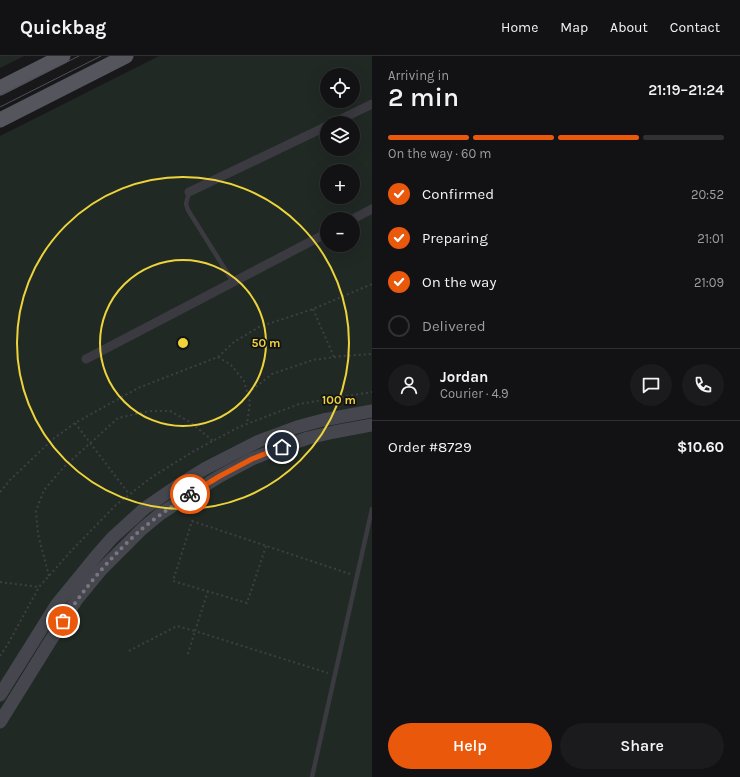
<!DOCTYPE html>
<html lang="en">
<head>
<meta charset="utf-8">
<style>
  :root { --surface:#121113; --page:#1b1a1c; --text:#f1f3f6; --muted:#9c9da0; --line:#313133; --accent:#ea580c }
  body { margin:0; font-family:Karla,sans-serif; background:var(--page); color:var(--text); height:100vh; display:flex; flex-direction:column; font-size:15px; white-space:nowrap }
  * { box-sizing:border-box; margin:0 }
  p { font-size:13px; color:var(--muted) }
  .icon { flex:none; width:22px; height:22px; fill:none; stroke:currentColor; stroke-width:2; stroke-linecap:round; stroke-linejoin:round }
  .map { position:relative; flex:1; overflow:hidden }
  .details { display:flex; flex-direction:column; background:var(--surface); width:368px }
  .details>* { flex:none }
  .controls { position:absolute; left:320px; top:12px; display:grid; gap:8px }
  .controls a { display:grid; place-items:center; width:40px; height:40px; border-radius:50%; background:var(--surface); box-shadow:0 4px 16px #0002,0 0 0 1px var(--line); font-size:20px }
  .pin { position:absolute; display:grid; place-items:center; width:34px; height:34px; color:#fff; margin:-17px; border:2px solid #fff; border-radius:50%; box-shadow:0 1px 4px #0007 }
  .courier { position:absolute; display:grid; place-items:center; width:40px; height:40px; margin:-20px; border:3px solid #ea580c; border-radius:50%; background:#fff; color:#222; box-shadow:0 1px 5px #0007 }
  .head em { font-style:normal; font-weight:600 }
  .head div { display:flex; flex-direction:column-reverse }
  .head { display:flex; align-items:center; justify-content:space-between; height:68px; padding:0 16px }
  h1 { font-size:26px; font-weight:600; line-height:30px }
  .bar { display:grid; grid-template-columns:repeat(4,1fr); gap:6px 4px; align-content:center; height:48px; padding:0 16px }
  .bar i { height:5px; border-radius:3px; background:var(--line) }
  .bar .on { background:var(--accent) }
  .bar p { grid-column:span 4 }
  .line { display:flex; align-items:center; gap:10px; padding:0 16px; border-top:1px solid var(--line) }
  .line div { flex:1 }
  .round { display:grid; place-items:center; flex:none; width:42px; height:42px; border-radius:21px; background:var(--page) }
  ol { padding:0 16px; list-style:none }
  li { display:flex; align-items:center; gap:12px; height:44px }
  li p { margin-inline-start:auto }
  li .icon { padding:4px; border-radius:50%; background:var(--accent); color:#fff; stroke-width:4 }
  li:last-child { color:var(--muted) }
  li i { width:22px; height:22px; border:2px solid var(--line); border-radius:50% }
  .cta { display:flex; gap:8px; margin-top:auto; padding:8px 16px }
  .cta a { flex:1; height:46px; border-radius:24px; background:var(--accent); color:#fff; font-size:16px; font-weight:600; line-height:46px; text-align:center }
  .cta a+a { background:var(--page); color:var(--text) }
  header { display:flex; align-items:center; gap:24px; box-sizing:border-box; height:56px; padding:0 20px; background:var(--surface); border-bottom:1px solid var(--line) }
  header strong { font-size:19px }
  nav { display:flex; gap:22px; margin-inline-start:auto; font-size:14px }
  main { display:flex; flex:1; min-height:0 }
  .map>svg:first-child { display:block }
  .green { fill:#212924; fill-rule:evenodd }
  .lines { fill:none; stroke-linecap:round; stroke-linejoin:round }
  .path { stroke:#3e3f45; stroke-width:2; stroke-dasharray:2 3; stroke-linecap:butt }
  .lane { stroke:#3a3a40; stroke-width:4.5 }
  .street { stroke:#3a3a40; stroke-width:9 }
  .secondary { stroke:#46474e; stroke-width:13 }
  .primary { stroke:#54555d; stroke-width:15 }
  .tram { stroke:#4f5057; stroke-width:1 }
  .done { stroke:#777781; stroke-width:4; stroke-dasharray:0 7.2 }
  .route { stroke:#ea580c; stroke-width:5 }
  .ring { fill:none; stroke:#edd43b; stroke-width:2 }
  .centre { fill:#edd43b; stroke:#131214; stroke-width:2 }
  .ring-label { font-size:12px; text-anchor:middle; font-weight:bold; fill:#edd43b; stroke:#131214; stroke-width:3.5; stroke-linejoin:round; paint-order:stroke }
</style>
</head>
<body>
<header>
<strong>Quickbag</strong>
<nav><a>Home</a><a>Map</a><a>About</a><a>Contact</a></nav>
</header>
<main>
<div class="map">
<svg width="372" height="721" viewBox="0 0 372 721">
  <rect width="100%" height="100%" fill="#181719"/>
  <g class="green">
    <polygon points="0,0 24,0 0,12"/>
    <path d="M159,0H372V721H0V80ZM327,19H353V45H327ZM327,67H353V93H327ZM327,115H353V141H327ZM327,163H353V189H327Z"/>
  </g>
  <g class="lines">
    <g class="path">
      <polyline points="313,253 334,301"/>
      <polyline points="218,301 231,309 244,325 250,346 247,368"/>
      <polyline points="248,337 272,318 313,304 343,300 372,298"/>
      <polyline points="75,367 129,438"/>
      <polyline points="0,436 10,424 53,383 75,367 138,332 218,301 234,286 259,271 313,253 372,228"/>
      <polyline points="266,490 247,547 173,525 192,465 350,518"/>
      <polyline points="49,520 38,478 36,455 44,434 65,410 118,362 150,355 170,355 190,366 213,385"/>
      <polyline points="0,526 39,531"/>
      <polyline points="208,535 195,575 328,617"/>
      <polyline points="129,595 177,570 195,575 187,601"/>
      <polyline points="0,600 8,588 39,531 73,493 116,449 152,421 194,395 239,371 299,348 372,336"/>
    </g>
    <g class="lane">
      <polyline points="189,136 186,148 188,154 233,226"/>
      <polyline points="312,721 372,453"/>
    </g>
    <g class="street">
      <polyline points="333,67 372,48"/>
      <polyline points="189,136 327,70"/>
      <polyline points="353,163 372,153"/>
      <polyline points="86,303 327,177"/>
    </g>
    <g class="secondary">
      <polyline points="0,639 57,548 97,499 112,482 145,452 180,428 206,412 259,385 297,371 323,364 372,355"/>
      <polyline points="0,666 49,587 77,543 100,515 142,473 160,458 191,438 220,420 252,403 282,391 308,382 334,376 372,369"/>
    </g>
    <g class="primary">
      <polyline points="0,32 63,0"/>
      <polyline points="0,64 126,0"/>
    </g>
    <g class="tram">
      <polyline points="0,39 79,0"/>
      <polyline points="0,51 101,0"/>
    </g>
  </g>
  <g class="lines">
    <path class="done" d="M63,565C84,532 113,498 143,472C158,460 174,449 190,438"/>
    <polyline class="route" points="190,438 220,420 252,403 282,391"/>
  </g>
  <g class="ring">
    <circle cx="183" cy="287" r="83"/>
    <circle cx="183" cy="287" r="166"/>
  </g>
  <circle cx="183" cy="287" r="6" class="centre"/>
  <g class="ring-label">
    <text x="266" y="291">50 m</text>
    <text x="339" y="348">100 m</text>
  </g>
</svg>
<div class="controls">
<a><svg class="icon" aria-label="locate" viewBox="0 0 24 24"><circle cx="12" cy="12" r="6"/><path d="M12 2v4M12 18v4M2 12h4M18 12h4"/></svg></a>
<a><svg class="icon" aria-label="layers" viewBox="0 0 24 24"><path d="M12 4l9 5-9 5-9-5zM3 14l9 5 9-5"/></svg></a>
<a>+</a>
<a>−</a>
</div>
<div class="pin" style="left:63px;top:565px;background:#ea580c"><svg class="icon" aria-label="bag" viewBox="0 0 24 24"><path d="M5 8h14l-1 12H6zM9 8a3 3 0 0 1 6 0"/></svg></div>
<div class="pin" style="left:282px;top:391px;background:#1f2937"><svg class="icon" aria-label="home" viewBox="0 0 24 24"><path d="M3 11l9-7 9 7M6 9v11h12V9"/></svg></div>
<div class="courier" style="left:190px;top:438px"><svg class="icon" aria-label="bike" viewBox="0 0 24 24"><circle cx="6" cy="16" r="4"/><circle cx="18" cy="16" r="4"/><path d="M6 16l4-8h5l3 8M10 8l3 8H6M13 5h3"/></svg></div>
</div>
<section class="details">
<div class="head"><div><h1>2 min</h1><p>Arriving in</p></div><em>21:19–21:24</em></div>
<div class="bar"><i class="on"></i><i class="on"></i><i class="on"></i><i></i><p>On the way · 60 m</p></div>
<ol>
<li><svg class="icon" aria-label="check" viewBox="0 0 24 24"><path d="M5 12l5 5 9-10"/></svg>Confirmed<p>20:52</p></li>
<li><svg class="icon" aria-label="check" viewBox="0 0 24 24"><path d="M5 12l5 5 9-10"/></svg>Preparing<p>21:01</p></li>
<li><svg class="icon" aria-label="check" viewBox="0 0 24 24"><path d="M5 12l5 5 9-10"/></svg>On the way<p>21:09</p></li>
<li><i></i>Delivered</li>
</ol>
<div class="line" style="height:72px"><a class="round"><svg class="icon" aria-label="person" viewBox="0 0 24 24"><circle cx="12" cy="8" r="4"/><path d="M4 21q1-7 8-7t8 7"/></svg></a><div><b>Jordan</b><p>Courier · 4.9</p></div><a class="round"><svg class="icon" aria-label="chat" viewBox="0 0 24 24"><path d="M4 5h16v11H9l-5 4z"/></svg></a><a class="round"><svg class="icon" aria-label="phone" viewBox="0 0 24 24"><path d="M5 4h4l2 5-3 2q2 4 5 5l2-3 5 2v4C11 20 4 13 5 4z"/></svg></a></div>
<div class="line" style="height:52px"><div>Order #8729</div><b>$10.60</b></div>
<div class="cta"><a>Help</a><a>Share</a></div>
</section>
</main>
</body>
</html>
